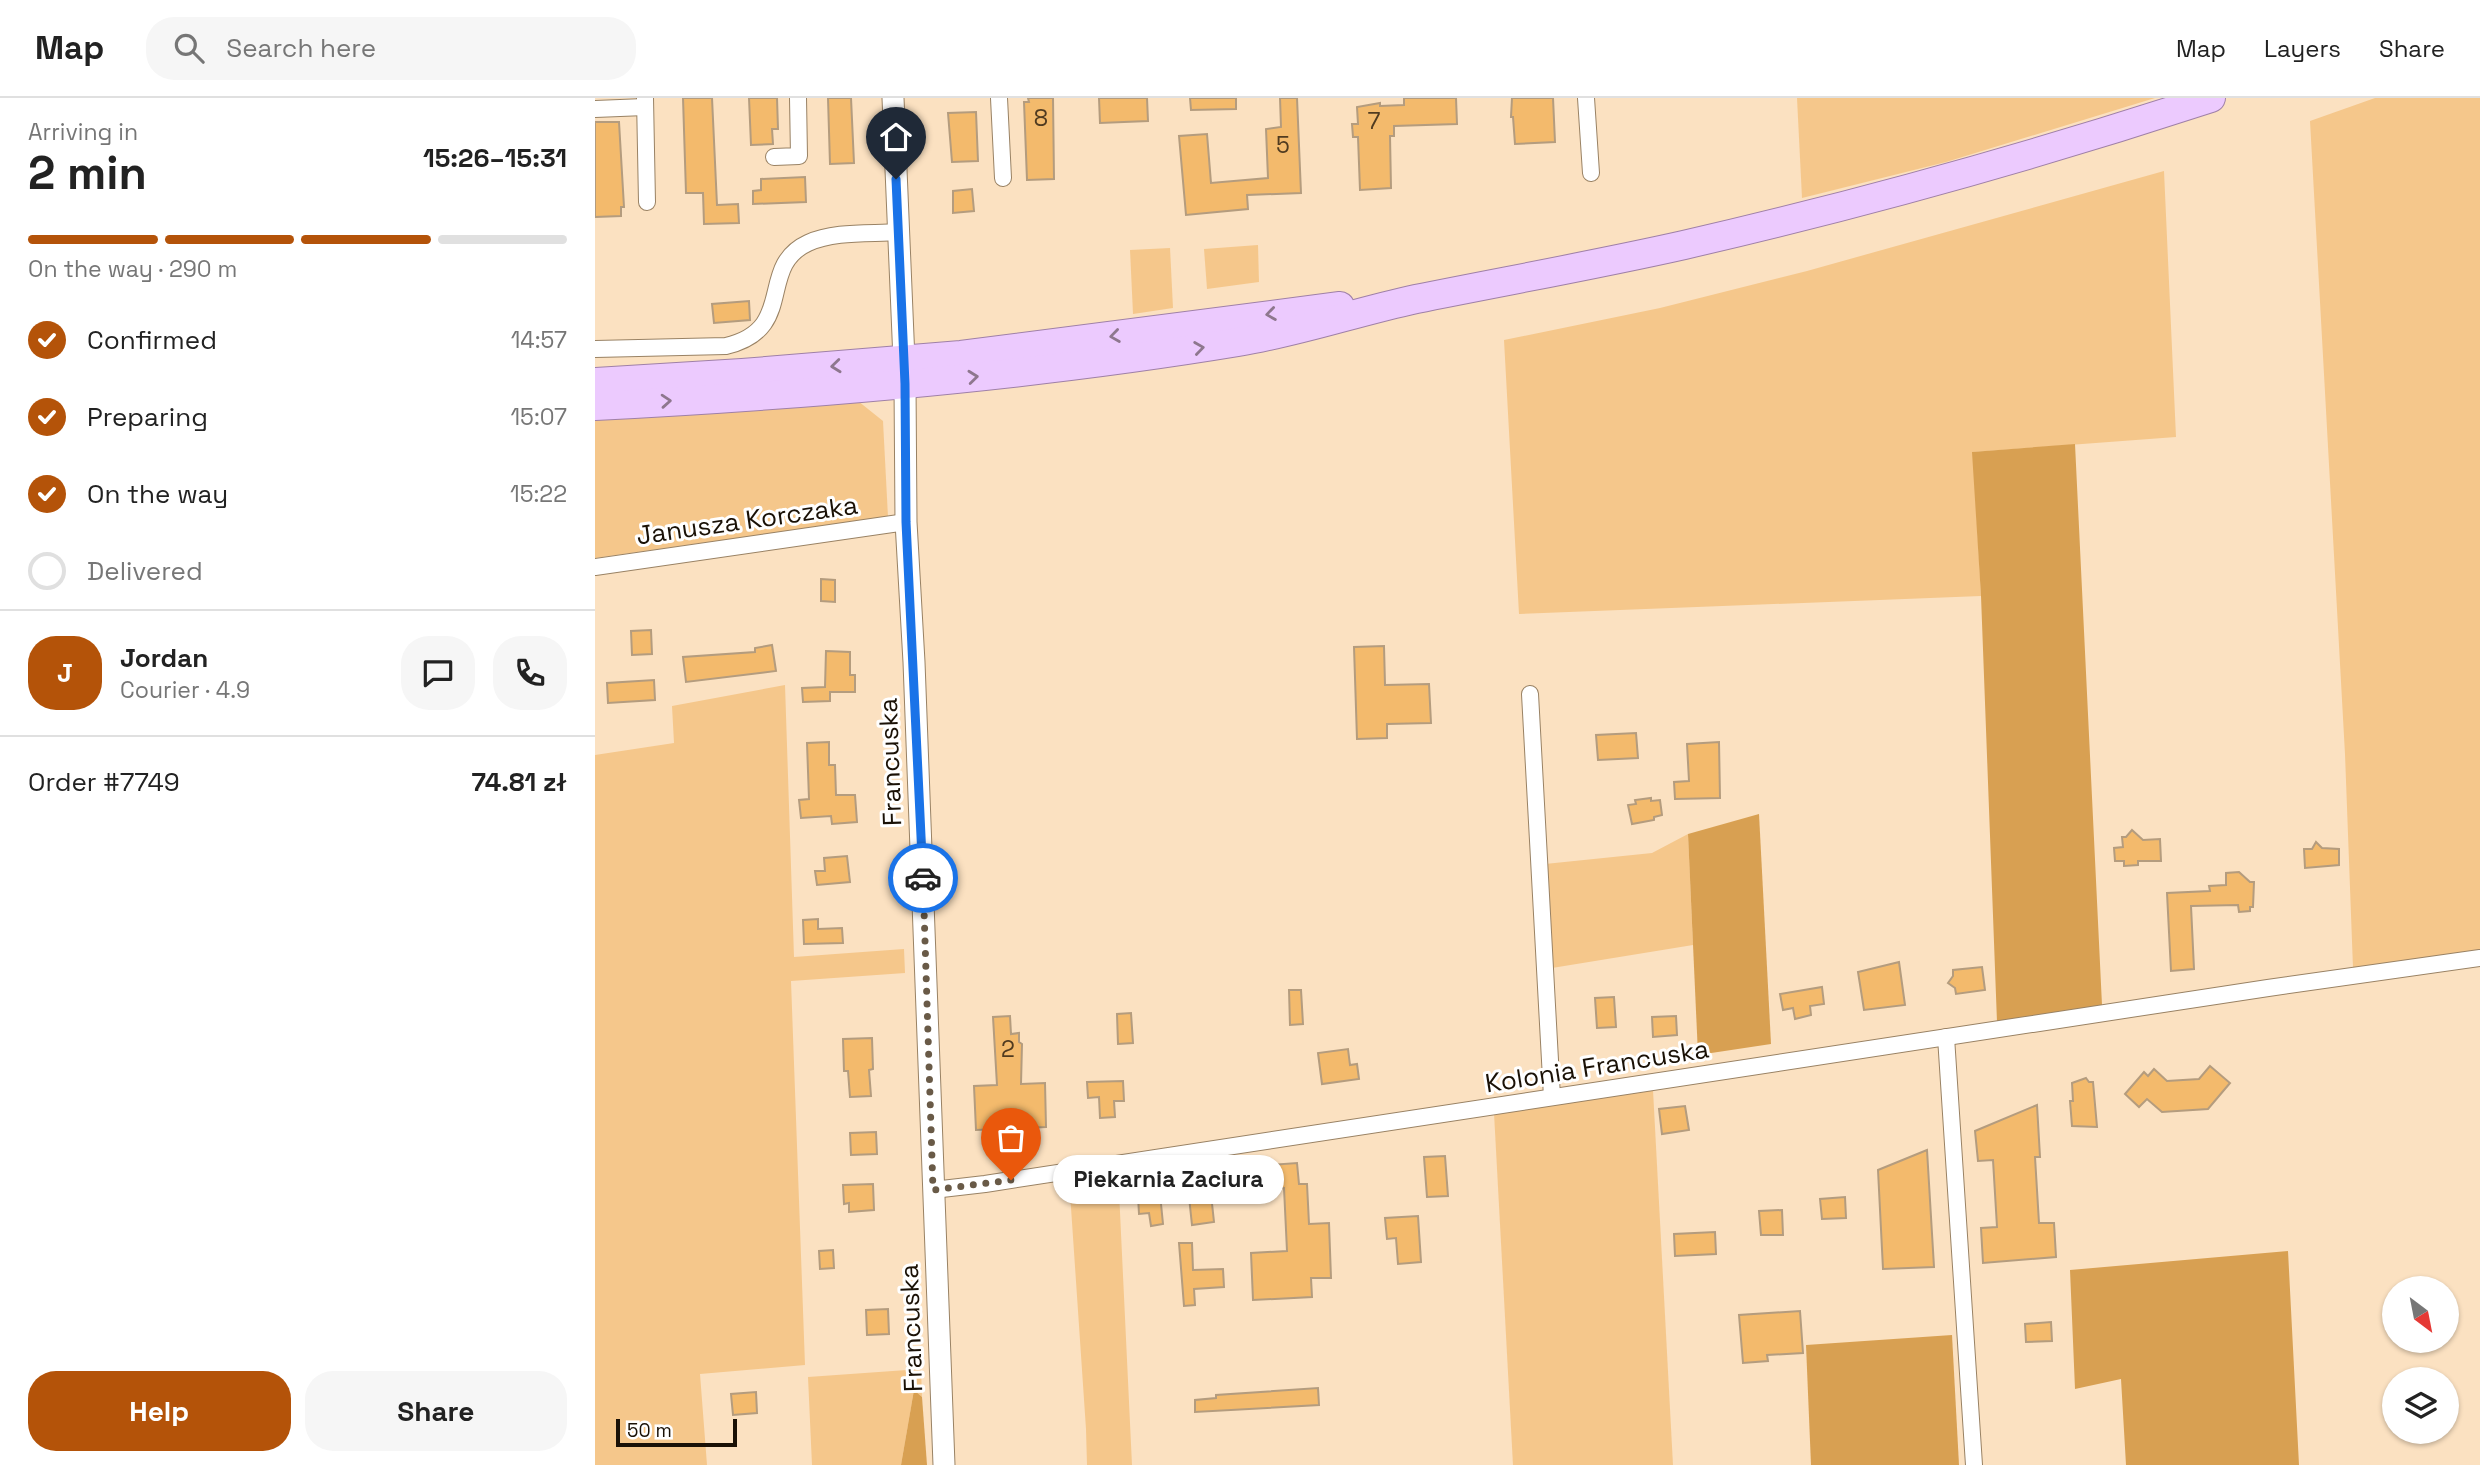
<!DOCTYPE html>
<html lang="en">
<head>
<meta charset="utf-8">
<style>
  :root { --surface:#fff; --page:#f6f6f6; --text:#222; --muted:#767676; --line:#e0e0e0; --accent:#b45309 }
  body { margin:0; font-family:"Space Grotesk",sans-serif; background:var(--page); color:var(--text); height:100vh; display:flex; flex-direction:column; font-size:26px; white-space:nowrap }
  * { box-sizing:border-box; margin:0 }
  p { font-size:23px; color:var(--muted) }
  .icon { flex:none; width:38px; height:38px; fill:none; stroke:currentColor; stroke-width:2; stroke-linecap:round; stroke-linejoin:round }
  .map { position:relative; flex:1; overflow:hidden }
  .drawer { display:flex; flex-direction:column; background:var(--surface); width:595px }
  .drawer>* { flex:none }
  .needle { width:46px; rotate:148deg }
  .controls { position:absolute; left:1787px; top:1178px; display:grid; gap:14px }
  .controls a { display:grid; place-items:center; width:77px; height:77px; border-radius:50%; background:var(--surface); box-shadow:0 2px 5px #0004; font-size:35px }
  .scale { position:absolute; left:21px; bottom:18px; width:121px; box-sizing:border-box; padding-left:7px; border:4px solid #1a1106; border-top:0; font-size:19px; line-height:24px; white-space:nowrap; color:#1a1106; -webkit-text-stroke:5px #fff; paint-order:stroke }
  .pin { position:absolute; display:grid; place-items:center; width:60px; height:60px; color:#fff; margin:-72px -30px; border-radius:50% 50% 50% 0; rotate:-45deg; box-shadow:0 0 7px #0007 }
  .pin .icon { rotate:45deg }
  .courier { position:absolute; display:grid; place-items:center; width:70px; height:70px; margin:-35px; border:5px solid #1a73e8; border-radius:50%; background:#fff; color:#222; box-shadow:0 2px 9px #0007 }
  .bubble { position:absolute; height:49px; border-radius:24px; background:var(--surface); box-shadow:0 2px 5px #0004; font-size:23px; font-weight:600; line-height:49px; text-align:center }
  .overview em { font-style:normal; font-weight:600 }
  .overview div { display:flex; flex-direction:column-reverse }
  .overview { display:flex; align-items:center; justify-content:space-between; height:119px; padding:0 28px }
  h1 { font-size:46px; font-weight:600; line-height:52px }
  .bar { display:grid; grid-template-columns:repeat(4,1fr); gap:10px 7px; align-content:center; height:84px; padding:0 28px }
  .bar i { height:9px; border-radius:5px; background:var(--line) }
  .bar .current { background:var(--accent) }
  .bar p { grid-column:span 4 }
  .line { display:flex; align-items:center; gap:18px; padding:0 28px; border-top:2px solid var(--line) }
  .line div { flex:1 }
  .round { display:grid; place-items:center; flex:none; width:74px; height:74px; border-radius:28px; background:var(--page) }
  ol { padding:0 28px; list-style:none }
  li { display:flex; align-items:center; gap:21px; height:77px }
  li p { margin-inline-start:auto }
  li .icon { padding:7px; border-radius:50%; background:var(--accent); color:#fff; stroke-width:4 }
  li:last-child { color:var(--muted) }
  li i { width:38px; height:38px; border:4px solid var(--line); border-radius:50% }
  .action { display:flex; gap:14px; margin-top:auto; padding:14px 28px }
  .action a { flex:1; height:80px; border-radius:28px; background:var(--accent); color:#fff; font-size:28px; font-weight:600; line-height:80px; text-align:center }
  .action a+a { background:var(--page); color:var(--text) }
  header { display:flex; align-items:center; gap:42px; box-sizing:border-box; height:98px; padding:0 35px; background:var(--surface); border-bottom:2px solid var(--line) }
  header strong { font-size:33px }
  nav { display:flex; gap:38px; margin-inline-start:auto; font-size:24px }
  .search { width:490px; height:63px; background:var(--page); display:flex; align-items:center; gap:18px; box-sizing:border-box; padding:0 24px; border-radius:28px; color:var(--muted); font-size:26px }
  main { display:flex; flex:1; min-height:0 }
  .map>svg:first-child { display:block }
  .green { fill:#f5c78b }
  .forest { fill:#d8a052 }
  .building { fill:#f3ba6c; stroke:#b49c7e; stroke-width:2 }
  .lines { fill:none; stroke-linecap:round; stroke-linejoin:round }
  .minor-casing { stroke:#998264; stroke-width:18 }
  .tertiary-casing { stroke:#998264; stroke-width:23 }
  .trunk-casing { stroke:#9f80a7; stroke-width:30 }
  .minor { stroke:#fff; stroke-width:16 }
  .tertiary { stroke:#fff; stroke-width:21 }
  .trunk { stroke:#eccafe; stroke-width:28 }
  .oneway { stroke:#8e778e }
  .done { stroke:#695a47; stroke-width:7; stroke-dasharray:0 12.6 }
  .route { stroke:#1a73e8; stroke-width:9 }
  .labels { text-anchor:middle; stroke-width:6; stroke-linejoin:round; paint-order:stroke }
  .number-label { font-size:23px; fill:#503b20 }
  .street-label { font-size:26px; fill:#1a1106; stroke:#fff }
</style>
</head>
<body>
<header>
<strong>Map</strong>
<div class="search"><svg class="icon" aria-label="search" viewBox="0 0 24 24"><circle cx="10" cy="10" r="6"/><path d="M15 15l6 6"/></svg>Search here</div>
<nav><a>Map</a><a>Layers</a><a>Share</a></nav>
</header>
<main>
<section class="drawer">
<div class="overview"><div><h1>2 min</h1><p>Arriving in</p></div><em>15:26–15:31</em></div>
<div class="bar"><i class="current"></i><i class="current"></i><i class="current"></i><i></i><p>On the way · 290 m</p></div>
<ol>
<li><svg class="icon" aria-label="check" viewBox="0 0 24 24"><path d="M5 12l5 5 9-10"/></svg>Confirmed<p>14:57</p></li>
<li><svg class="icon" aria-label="check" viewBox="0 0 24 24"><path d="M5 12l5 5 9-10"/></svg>Preparing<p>15:07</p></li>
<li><svg class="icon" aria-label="check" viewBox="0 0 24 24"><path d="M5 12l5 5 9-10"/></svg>On the way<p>15:22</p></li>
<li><i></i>Delivered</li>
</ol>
<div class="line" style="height:126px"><b class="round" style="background:var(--accent);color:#fff">J</b><div><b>Jordan</b><p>Courier · 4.9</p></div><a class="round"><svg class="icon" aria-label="chat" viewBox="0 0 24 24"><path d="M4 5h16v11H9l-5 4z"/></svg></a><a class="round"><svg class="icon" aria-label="phone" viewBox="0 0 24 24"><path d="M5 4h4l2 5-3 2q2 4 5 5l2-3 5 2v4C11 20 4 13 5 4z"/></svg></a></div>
<div class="line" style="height:91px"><div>Order #7749</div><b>74.81 zł</b></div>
<div class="action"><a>Help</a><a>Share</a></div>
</section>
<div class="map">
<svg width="1885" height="1367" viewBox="0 0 1885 1367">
  <rect width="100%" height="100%" fill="#fbe1c1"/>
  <g class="green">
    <polygon points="1202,0 1560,0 1351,64 1207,100"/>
    <polygon points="1780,0 1885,0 1885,852 1758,870 1750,656 1715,23"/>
    <polygon points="1569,73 1581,339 1378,354 1386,498 924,516 909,242 1065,210 1212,173"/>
    <polygon points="663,147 664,184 612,191 609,151"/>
    <polygon points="575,150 578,210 538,216 535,152"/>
    <polygon points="258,299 288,323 293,419 0,460 0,317"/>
    <polygon points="190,587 199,859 309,851 310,875 196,883 210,1267 105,1276 112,1367 0,1367 0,657 79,645 77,608"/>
    <polygon points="1093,736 1098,847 957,870 950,766 1057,755"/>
    <polygon points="1058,992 1078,1367 918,1367 899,1015"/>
    <polygon points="523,1072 537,1367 492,1367 491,1331 474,1080"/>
    <polygon points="326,1271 327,1299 319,1292 306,1367 217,1367 213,1279"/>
  </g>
  <g class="forest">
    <polygon points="1480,346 1507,907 1402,924 1386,498 1377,354"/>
    <polygon points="1164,716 1176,946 1103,957 1093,736"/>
    <polygon points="1693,1153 1704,1367 1531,1367 1526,1281 1480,1291 1475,1172"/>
    <polygon points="1357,1237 1364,1367 1216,1367 1211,1247"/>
    <polygon points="319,1292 327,1299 332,1367 306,1367"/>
  </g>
  <g class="building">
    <polygon points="88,0 117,0 122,107 143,106 144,125 109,126 108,95 91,95"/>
    <polygon points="154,0 182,0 183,31 177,31 178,46 156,47"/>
    <polygon points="233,0 256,0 259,65 235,66"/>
    <polygon points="433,0 458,0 459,81 432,82 429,4 434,4"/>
    <polygon points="504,0 552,0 553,23 505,25"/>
    <polygon points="595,0 641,0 641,11 596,12"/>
    <polygon points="685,0 702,0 706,95 652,97 653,111 591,117 584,38 612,36 616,85 673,80 671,31 686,29"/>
    <polygon points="809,0 861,0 862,26 799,28 799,38 795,38 796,90 765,92 763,39 758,39 757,26 763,26 762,9 785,5 785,8 809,7"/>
    <polygon points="917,0 958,0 960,44 920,46 918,19 916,19"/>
    <polygon points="381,14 383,63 357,64 353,15"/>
    <polygon points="0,24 24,24 29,109 26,109 26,118 0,119"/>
    <polygon points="210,79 211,104 158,106 158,93 166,92 166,81"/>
    <polygon points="377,91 379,113 358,115 358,93"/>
    <polygon points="154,203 155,222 119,225 117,206"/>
    <polygon points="226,481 240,482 240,504 226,503"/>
    <polygon points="56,532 57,556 37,557 36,533"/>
    <polygon points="177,547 181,573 91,584 88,559 160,554 160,550"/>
    <polygon points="789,548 790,587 834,586 836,625 792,626 792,640 762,641 759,549"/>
    <polygon points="231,553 255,554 255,577 260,577 260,594 235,594 235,603 208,604 207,590 230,589"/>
    <polygon points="59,582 60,602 13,605 12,585"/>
    <polygon points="1041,635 1043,660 1003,662 1001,637"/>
    <polygon points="234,644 234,667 240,667 241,697 260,697 262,724 237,726 236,718 206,720 204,702 214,701 212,645"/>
    <polygon points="1124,644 1125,700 1080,701 1079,684 1094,683 1092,646"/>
    <polygon points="1056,700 1056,703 1065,702 1067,717 1059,719 1059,722 1037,726 1033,707 1041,706 1040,702"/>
    <polygon points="1537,732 1548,742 1565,741 1566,763 1543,763 1543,767 1529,768 1529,763 1520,763 1519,750 1528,749 1527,739 1531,739"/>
    <polygon points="1721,744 1727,750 1744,751 1744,767 1710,770 1709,751 1717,751"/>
    <polygon points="252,758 255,784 222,787 220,773 230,773 229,760"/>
    <polygon points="1644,774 1655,784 1659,784 1658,809 1655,809 1655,813 1644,814 1643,807 1596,808 1599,871 1576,873 1572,795 1615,793 1614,788 1631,787 1631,775"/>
    <polygon points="223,821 223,831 247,830 248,845 209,846 208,822"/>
    <polygon points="1304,864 1310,907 1269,912 1263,874"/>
    <polygon points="1387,869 1390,892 1361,896 1360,890 1353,885 1358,878 1358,872"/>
    <polygon points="1227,889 1229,906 1215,908 1216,917 1200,921 1198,910 1188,912 1185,896"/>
    <polygon points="694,892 706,892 708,926 695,927"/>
    <polygon points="1019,899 1021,929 1002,930 1000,900"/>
    <polygon points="536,915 538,945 523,946 522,916"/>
    <polygon points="415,918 416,936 424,935 424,944 427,946 426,986 450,985 451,1029 381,1032 379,988 402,987 398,919"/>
    <polygon points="1081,918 1082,937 1058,939 1057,919"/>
    <polygon points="277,940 278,971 274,972 276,998 255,999 253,973 249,973 248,941"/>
    <polygon points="753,951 755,967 762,966 764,981 727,986 723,955"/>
    <polygon points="1615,968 1635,985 1613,1011 1567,1014 1552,1001 1544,1009 1530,996 1549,974 1553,978 1559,971 1572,983 1604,981"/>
    <polygon points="1491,980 1494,984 1498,984 1502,1029 1477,1028 1475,1003 1478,1003 1477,985"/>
    <polygon points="528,983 529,1003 519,1003 520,1019 505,1020 504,999 493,1000 492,984"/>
    <polygon points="1442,1007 1445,1059 1440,1059 1444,1125 1459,1125 1461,1159 1388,1165 1386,1130 1402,1129 1398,1062 1383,1063 1380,1033"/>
    <polygon points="1090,1008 1094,1032 1067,1036 1064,1011"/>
    <polygon points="281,1034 282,1056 256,1057 255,1035"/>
    <polygon points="1332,1052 1339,1169 1288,1171 1283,1072"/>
    <polygon points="850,1058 853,1098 832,1099 829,1059"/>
    <polygon points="702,1065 704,1086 712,1086 714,1126 734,1125 736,1180 716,1180 717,1199 658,1202 656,1155 692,1153 689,1090 676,1091 674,1067"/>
    <polygon points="614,1078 619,1124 597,1127 592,1080"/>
    <polygon points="278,1086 279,1112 254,1114 254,1105 249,1106 248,1087"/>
    <polygon points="565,1096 568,1126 556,1128 554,1115 544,1116 543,1098"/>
    <polygon points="1250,1099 1251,1120 1227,1121 1225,1101"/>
    <polygon points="1187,1112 1188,1137 1166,1137 1164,1113"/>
    <polygon points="823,1118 826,1164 803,1166 801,1140 792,1141 790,1120"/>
    <polygon points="1120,1134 1121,1156 1080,1158 1079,1136"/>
    <polygon points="584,1145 597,1145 598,1172 628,1171 629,1189 599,1191 600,1207 589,1208"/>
    <polygon points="238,1152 239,1170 225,1171 224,1153"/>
    <polygon points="293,1211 294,1236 272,1237 271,1212"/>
    <polygon points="1205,1213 1208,1255 1172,1257 1173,1263 1148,1265 1144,1217"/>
    <polygon points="1456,1224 1457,1243 1431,1244 1430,1226"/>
    <polygon points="723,1290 724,1307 600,1314 600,1302 621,1300 621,1297"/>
    <polygon points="161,1294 162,1315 138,1317 136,1296"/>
  </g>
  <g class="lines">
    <g class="minor-casing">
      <g id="minor">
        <polyline points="50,0 52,104"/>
        <polyline points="404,0 408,80"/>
        <polyline points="991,0 996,75"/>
        <polyline points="0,11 50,9"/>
        <polyline points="179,59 204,58 203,0"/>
        <path d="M0,251L131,248C203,231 161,169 213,145C239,133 274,136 303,134"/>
        <polyline points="0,469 311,424"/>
        <polyline points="935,596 957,999"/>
        <polyline points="1351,939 1379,1367"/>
        <polyline points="338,1092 390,1086 1673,890 1885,860"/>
      </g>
    </g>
    <g class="tertiary-casing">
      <polyline id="tertiary" points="298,0 310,286 311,424 319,564 349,1367"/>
    </g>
    <g class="trunk-casing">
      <g id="trunk">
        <polyline points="0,284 147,275 366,257 745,208"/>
        <path d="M0,308C215,297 431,279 643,244C704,234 761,214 821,201C910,183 1000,167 1089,147C1267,106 1442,57 1616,0"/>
      </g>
    </g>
    <use href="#minor" class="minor"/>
    <use href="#tertiary" class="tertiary"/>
    <use href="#trunk" class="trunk"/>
  </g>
  <defs><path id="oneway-chevron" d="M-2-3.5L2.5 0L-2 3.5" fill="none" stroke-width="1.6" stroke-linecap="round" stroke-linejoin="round" transform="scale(1.75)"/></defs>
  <g class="oneway">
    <use href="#oneway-chevron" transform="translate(676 216) rotate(172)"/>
    <use href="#oneway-chevron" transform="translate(520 238) rotate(172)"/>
    <use href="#oneway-chevron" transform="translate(604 250) rotate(-8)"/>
    <use href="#oneway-chevron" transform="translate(241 268) rotate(174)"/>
    <use href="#oneway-chevron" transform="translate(378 279) rotate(-6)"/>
    <use href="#oneway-chevron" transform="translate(71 303) rotate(-4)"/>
  </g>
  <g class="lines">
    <polyline class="done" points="328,780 338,1092 416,1082"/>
    <polyline class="route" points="301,81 310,286 311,424 328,780"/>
  </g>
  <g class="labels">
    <g class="number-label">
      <text x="446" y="28">8</text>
      <text x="779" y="31">7</text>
      <text x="688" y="55">5</text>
      <text x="413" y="959">2</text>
    </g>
    <g class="street-label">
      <text transform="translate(152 422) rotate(-8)" y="9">Janusza Korczaka</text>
      <text transform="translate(295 664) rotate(-92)" y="9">Francuska</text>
      <text transform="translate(1002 968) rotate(-9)" y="9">Kolonia Francuska</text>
      <text transform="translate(316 1230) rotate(-92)" y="9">Francuska</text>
    </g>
  </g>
</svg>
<div class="controls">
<a><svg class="needle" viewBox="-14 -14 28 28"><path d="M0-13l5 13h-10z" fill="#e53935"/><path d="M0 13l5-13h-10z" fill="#767676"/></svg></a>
<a><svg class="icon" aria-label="layers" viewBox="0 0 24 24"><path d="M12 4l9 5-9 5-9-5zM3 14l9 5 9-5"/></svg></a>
</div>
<div class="scale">50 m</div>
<div class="pin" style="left:416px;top:1082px;background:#ea580c"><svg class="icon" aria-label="bag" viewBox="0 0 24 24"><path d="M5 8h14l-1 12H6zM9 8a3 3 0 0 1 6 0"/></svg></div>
<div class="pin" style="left:301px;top:81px;background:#1f2937"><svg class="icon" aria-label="home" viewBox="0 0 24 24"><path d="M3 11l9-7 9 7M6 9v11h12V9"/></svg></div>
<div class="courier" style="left:328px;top:780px"><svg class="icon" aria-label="car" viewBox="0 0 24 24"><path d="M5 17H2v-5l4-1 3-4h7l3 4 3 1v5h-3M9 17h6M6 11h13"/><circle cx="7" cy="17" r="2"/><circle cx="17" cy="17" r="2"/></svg></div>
<div class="bubble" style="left:458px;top:1057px;width:231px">Piekarnia Zaciura</div>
</div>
</main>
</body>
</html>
